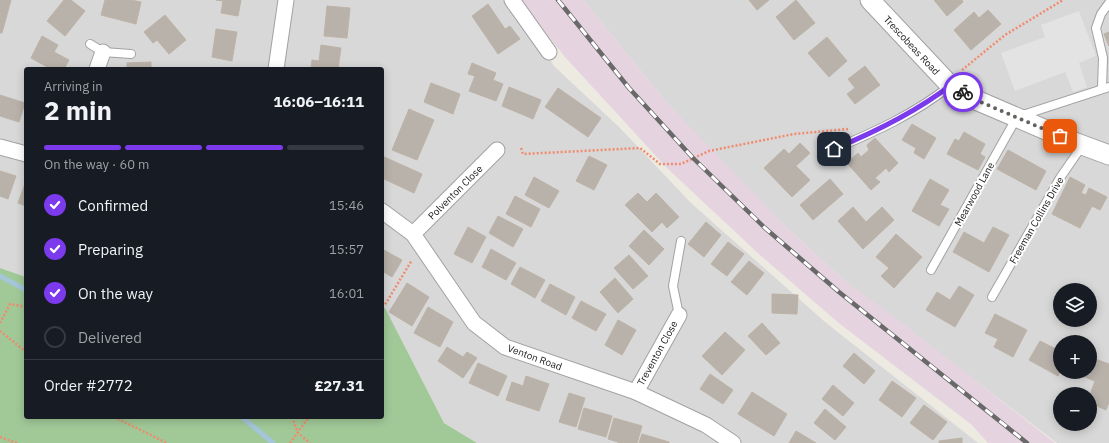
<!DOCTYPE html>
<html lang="en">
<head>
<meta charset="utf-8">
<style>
  :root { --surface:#171b24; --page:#242831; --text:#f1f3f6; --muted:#9ea1a6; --line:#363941; --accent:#7c3aed }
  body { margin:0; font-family:"IBM Plex Sans",sans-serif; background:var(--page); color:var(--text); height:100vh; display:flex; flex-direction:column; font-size:15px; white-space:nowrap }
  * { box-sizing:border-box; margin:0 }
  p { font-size:13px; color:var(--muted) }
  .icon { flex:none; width:22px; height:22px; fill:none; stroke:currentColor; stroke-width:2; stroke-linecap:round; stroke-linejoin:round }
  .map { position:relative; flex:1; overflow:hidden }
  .details { position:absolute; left:24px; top:67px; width:360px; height:352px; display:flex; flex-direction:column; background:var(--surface); border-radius:4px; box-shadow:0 2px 10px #0003 }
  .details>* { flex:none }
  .tools { position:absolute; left:1053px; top:283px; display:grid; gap:8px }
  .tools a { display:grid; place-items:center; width:44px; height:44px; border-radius:50%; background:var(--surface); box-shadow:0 2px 10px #0003; font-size:20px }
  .pin { position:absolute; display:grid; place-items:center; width:34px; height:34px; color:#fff; margin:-17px; border-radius:8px; box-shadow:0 2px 6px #0006 }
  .courier { position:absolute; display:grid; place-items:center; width:40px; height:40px; margin:-20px; border:3px solid #7c3aed; border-radius:50%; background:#fff; color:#222; box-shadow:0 1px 5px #0007 }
  .overview em { font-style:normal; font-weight:800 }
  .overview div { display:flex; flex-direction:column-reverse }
  .overview { display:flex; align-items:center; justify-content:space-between; height:68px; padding:0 20px }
  h1 { font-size:26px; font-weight:800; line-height:30px }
  .bar { display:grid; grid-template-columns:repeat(4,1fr); gap:6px 4px; align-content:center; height:48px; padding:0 20px }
  .bar i { height:5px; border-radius:3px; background:var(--line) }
  .bar .on { background:var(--accent) }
  .bar p { grid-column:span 4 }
  .line { display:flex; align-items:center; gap:10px; padding:0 20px; border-top:1px solid var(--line) }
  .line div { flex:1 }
  ol { padding:0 20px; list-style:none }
  li { display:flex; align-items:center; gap:12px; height:44px }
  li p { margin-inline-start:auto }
  li .icon { padding:4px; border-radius:50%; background:var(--accent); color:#fff; stroke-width:4 }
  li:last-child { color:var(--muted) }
  li i { width:22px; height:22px; border:2px solid var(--line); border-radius:50% }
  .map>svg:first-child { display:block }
  .residential { fill:#d9d8d8; fill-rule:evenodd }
  .industrial { fill:#e5d4e0 }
  .forest { fill:#a1c998 }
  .parking { fill:#e3e3e3 }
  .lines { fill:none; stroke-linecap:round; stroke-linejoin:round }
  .stream { stroke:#a4c6d8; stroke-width:5 }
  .building { fill:#b8b2ab; stroke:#bdb2a5 }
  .service-casing { stroke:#a2a2a2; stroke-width:10 }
  .minor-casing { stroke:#a2a2a2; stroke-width:17 }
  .tertiary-casing { stroke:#a2a2a2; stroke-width:21 }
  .path { stroke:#f08b6e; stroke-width:2.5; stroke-dasharray:2 2; stroke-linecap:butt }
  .service { stroke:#fff; stroke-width:8 }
  .minor { stroke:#fff; stroke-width:15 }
  .tertiary { stroke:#fff; stroke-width:19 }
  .rail-casing { stroke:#696969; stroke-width:4.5 }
  .rail { stroke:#fff; stroke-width:3; stroke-dasharray:9; stroke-linecap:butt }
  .done { stroke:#646360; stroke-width:4; stroke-dasharray:0 7.2 }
  .route { stroke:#7c3aed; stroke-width:5 }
  .labels { text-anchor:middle; stroke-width:4; stroke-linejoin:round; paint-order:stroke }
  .street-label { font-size:10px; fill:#1b1b1b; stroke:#fff }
</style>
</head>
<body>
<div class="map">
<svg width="1109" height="443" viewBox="0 0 1109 443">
  <rect width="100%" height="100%" fill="#eceae1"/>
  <g class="residential">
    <polygon points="0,0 511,0 554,66 619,127 691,203 825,322 978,443 477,443 444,423 385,309 382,308 382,69 26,69 26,277 0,268"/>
    <path d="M583,0H1109V443H1057L845,281L786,227L714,154L667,103ZM1060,290H1090V320H1060ZM1060,342H1090V372H1060ZM1060,394H1090V424H1060Z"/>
  </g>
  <polygon class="industrial" points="520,0 583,0 667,103 786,227 845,281 902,323 1055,443 988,443 972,425 840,324 761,256 667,168 565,57"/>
  <polygon class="forest" points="0,268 26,277 26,417 382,417 382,308 385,308 444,423 477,443 0,443"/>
  <polygon class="parking" points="1079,11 1096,56 1079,63 1087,87 1073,92 1065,72 1015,91 1001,53 1045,37 1041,25"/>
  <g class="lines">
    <g class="stream">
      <polyline points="0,276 26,290"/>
      <polyline points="242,417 273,443"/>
    </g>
  </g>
  <g class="building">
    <polygon points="0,0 11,0 2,33 0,33"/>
    <polygon points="64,0 71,0 85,11 65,36 47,21"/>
    <polygon points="105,0 131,0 141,2 136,24 101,15"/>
    <polygon points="216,0 241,0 238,16 221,13 223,1"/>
    <polygon points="749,0 769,0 757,10"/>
    <polygon points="796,0 815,23 794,40 776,17"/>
    <polygon points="934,0 962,0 963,2 947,16"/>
    <polygon points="488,4 505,29 510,26 520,39 498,54 472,16"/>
    <polygon points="327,6 350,8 347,38 324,36"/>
    <polygon points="988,10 1001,24 971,50 954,30 974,12 979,18"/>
    <polygon points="165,15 186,40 169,54 157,40 153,43 144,32"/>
    <polygon points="216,29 237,32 232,61 212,57"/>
    <polygon points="1109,32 1109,46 1104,34"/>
    <polygon points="42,36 58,45 54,52 69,60 64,69 51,69 31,58"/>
    <polygon points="827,37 847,61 829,77 808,53"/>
    <polygon points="321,45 341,48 338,69 311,69 312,60 319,61"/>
    <polygon points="151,62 151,69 127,69 127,63"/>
    <polygon points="472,63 496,73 493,80 503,84 496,101 469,91 475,76 468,74"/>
    <polygon points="865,66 880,85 855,104 847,94 855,88 848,79"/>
    <polygon points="431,83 460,94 453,114 424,102"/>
    <polygon points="509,87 541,100 533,119 502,106"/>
    <polygon points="558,88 601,118 588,137 545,107"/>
    <polygon points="0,95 25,103 19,122 0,116"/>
    <polygon points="409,109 434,120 417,160 392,150"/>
    <polygon points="912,124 936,138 924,159 914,153 916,148 902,140"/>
    <polygon points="964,132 985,144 980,154 985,157 978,170 947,154 955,139 959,141"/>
    <polygon points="875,138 898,163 889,172 886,168 875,178 880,182 871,190 847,163 858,153 861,157 869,150 867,145"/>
    <polygon points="800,143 810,153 796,166 810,180 792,197 764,168 784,149 789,154"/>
    <polygon points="1008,150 1046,171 1036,190 997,169"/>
    <polygon points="382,156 422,174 414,193 382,178"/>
    <polygon points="589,156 607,165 594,190 576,181"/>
    <polygon points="0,171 16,176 8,199 0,196"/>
    <polygon points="534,177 559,191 549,208 525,195"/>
    <polygon points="1070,177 1085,185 1081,193 1086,195 1089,188 1107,197 1100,210 1092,206 1080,228 1052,214"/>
    <polygon points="830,179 843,194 813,220 800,205"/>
    <polygon points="930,179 949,190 940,205 949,209 939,226 912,211"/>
    <polygon points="26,181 26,206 18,203"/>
    <polygon points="638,193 647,202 656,193 679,217 667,228 662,222 652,232 625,205"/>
    <polygon points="515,196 540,209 531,227 506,214"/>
    <polygon points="853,207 866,222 882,207 894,220 863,249 838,221"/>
    <polygon points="498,216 523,229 513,247 489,233"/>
    <polygon points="706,222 721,235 704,257 688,244"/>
    <polygon points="468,227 486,237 472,263 454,254"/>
    <polygon points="993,227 1009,235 989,272 953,252 964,232 984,243"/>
    <polygon points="644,230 664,249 649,265 629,246"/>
    <polygon points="896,234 922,257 894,288 881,276 889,268 876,257"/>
    <polygon points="728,242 744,254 727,276 711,264"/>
    <polygon points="382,249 402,260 392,277 382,271"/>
    <polygon points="491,249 516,263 506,280 482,267"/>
    <polygon points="629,255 648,276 633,289 614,268"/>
    <polygon points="749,261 764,273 747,295 731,282"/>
    <polygon points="520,267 545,280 535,298 511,284"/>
    <polygon points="615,278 633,299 618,313 600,292"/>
    <polygon points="407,283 429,297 412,326 389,312"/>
    <polygon points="550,284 575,297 566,315 541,301"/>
    <polygon points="959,286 974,295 955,327 926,310 937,292 950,300"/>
    <polygon points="772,294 798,295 797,314 772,313"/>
    <polygon points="581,301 606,314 596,331 572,318"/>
    <polygon points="428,307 453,322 440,347 414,333"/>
    <polygon points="995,314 1027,330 1013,357 994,347 998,339 985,333"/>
    <polygon points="618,320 636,330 622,355 605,345"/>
    <polygon points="762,323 780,343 766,355 748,336"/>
    <polygon points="725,332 745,350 722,375 702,356"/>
    <polygon points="1040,341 1060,351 1060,372 1058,376 1029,360"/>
    <polygon points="447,347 463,357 467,352 477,358 463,378 438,361"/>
    <polygon points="854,353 875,371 864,384 843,366"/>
    <polygon points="1090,357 1109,364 1109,402 1106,410 1090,403 1090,395 1095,381 1080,375 1082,372 1090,372"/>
    <polygon points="478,363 507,376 498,396 469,383"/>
    <polygon points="710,374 733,390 723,404 700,389"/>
    <polygon points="526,376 549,384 539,411 506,400 512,382 523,386"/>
    <polygon points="892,381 916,398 902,417 879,400"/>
    <polygon points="833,385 854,403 843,416 822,399"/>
    <polygon points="752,392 787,414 774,436 738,414"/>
    <polygon points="569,393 585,398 576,427 559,422"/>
    <polygon points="924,405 947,422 933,440 910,423"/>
    <polygon points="584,408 612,416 606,437 578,429"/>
    <polygon points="825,409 846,427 835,440 814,423"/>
    <polygon points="614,418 642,426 637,443 621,443 608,439"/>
    <polygon points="796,431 816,443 789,443"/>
    <polygon points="642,434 669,442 669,443 639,443"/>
    <polygon points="962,438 962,443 939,443 939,441"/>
  </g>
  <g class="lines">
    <g class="service-casing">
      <g id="service">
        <polyline points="90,44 103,52 131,54"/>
        <polyline points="1102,88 1103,58 1096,28 1101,14 1109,3"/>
        <path d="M834,149C875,132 916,113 951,85"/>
        <polyline points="931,270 1017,117 1109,87"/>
        <polyline points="992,297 1060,178 1082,146"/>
        <polyline points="679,315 673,286 681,241"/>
      </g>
    </g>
    <g class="minor-casing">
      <g id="minor">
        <polyline points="512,0 549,52"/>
        <polyline points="97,69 103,52"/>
        <polyline points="276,69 286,0"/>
        <polyline points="0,147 26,154"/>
        <polyline points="382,211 413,234 474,323 505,347 636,392 706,425 733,443"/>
        <polyline points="413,234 497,150"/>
        <polyline points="636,392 679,315"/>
      </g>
    </g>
    <g class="tertiary-casing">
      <polyline id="tertiary" points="870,0 947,82 976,100 1074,142 1109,155"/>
    </g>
    <g class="path">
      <polyline points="962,70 1005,35 1063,0"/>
      <polyline points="521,148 523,154 640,148 660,164 681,164 709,151 794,134 848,129"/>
      <polyline points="382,307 386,303 412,260"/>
      <polyline points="0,323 10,304 26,307"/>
      <polyline points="0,331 26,352"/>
      <polyline points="114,417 167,443"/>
      <polyline points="292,417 298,433 310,443"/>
      <polyline points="0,437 17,443"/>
      <polyline points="290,443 309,417"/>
    </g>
    <use href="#service" class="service"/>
    <use href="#minor" class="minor"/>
    <use href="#tertiary" class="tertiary"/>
    <g class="rail-casing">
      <polyline id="rail" points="558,0 629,88 693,158 765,228 839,292 1027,443"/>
    </g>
    <use href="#rail" class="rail"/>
  </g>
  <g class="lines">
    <polyline class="done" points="963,92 976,100 1060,136"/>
    <path class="route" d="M834,149C875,132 916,112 951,85L963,92"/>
  </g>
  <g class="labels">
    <g class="street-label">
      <text transform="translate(912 45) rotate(47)" y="4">Trescobeas Road</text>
      <text transform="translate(455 192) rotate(-45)" y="4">Polventon Close</text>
      <text transform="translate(974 194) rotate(-61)" y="4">Mearwood Lane</text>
      <text transform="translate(1036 220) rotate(-60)" y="4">Freeman Collins Drive</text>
      <text transform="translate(657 353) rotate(-61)" y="4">Treventon Close</text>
      <text transform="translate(535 357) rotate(20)" y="4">Venton Road</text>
    </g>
  </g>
</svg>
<div class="tools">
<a><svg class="icon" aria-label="layers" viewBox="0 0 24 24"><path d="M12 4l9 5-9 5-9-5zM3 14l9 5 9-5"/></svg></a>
<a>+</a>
<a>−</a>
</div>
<div class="pin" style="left:1060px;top:136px;background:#ea580c"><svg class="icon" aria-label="bag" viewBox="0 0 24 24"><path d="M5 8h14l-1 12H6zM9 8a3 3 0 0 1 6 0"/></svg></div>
<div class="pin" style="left:834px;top:149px;background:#1f2937"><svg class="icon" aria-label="home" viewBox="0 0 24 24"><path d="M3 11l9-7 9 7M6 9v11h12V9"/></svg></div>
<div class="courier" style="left:963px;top:92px"><svg class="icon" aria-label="bike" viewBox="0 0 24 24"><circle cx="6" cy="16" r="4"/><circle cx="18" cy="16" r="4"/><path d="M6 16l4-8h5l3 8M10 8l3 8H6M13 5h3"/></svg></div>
<section class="details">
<div class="overview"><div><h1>2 min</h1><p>Arriving in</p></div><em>16:06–16:11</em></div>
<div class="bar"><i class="on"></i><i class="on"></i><i class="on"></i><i></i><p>On the way · 60 m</p></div>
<ol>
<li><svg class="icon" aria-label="check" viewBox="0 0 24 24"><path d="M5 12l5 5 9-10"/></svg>Confirmed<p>15:46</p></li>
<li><svg class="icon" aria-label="check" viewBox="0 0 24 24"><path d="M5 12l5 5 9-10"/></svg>Preparing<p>15:57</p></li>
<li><svg class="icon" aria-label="check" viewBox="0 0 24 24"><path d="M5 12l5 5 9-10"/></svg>On the way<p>16:01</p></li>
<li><i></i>Delivered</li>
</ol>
<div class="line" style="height:52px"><div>Order #2772</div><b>£27.31</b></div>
</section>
</div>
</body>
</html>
